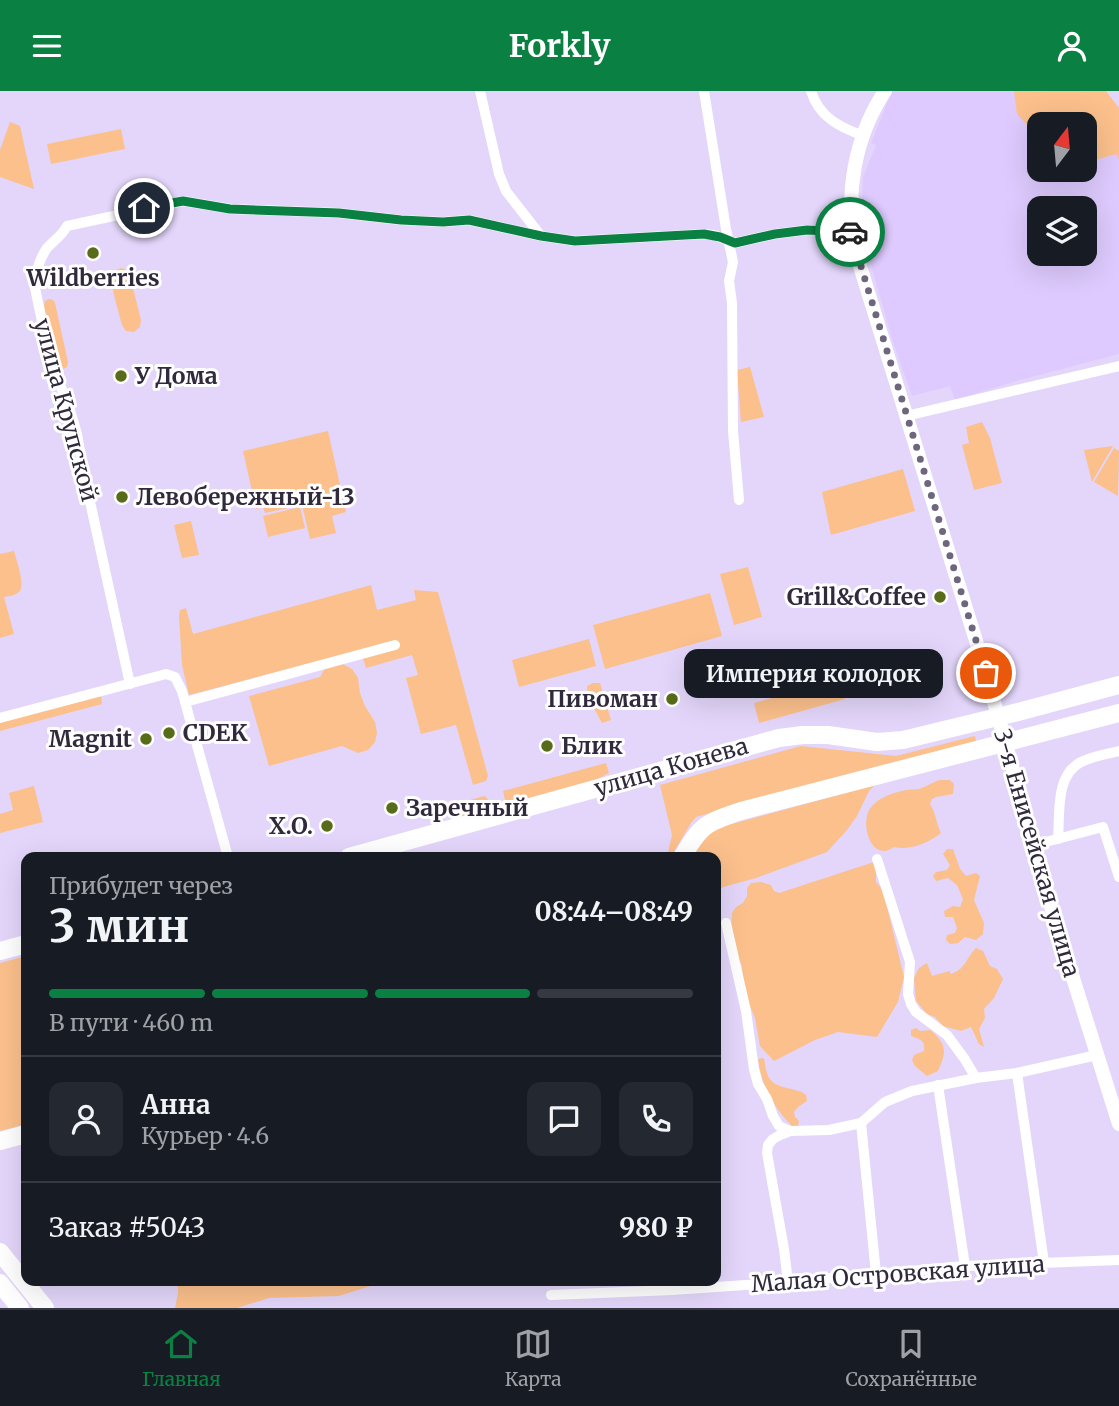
<!DOCTYPE html>
<html lang="ru">
<head>
<meta charset="utf-8">
<style>
  :root { --surface:#171b24; --page:#242831; --text:#f1f3f6; --muted:#9ea1a6; --line:#363941; --accent:#0b8043 }
  body { margin:0; font-family:Merriweather,serif; background:var(--page); color:var(--text); height:100vh; display:flex; flex-direction:column; font-size:26px; white-space:nowrap }
  * { box-sizing:border-box; margin:0 }
  p { font-size:23px; color:var(--muted) }
  .icon { flex:none; width:38px; height:38px; fill:none; stroke:currentColor; stroke-width:2; stroke-linecap:round; stroke-linejoin:round }
  .map { position:relative; flex:1; overflow:hidden }
  .sheet { position:absolute; left:21px; top:761px; width:700px; height:434px; display:flex; flex-direction:column; background:var(--surface); border-radius:14px; box-shadow:0 7px 28px #0002 }
  .sheet>* { flex:none }
  .needle { width:46px; rotate:16deg }
  .controls { position:absolute; left:1027px; top:21px; display:grid; gap:14px }
  .controls a { display:grid; place-items:center; width:70px; height:70px; border-radius:14px; background:var(--surface); box-shadow:0 7px 28px #0002; font-size:35px }
  .pin { position:absolute; display:grid; place-items:center; width:60px; height:60px; color:#fff; margin:-30px; border:4px solid #fff; border-radius:50%; box-shadow:0 2px 7px #0007 }
  .courier { position:absolute; display:grid; place-items:center; width:70px; height:70px; margin:-35px; border:5px solid #0b8043; border-radius:50%; background:#fff; color:#222; box-shadow:0 2px 9px #0007 }
  .bubble { position:absolute; height:49px; border-radius:14px; background:var(--surface); box-shadow:0 7px 28px #0002; font-size:23px; font-weight:700; line-height:49px; text-align:center }
  .head em { font-style:normal; font-weight:700 }
  .head div { display:flex; flex-direction:column-reverse }
  .head { display:flex; align-items:center; justify-content:space-between; height:119px; padding:0 28px }
  h1 { font-size:46px; font-weight:700; line-height:52px }
  .bar { display:grid; grid-template-columns:repeat(4,1fr); gap:10px 7px; align-content:center; height:84px; padding:0 28px }
  .bar i { height:9px; border-radius:5px; background:var(--line) }
  .bar .selected { background:var(--accent) }
  .bar p { grid-column:span 4 }
  .line { display:flex; align-items:center; gap:18px; padding:0 28px; border-top:2px solid var(--line) }
  .line div { flex:1 }
  .round { display:grid; place-items:center; flex:none; width:74px; height:74px; border-radius:14px; background:var(--page) }
  header { display:flex; justify-content:space-between; align-items:center; height:91px; padding:0 28px; background:var(--accent); color:#fff; font-size:32px; font-weight:700 }
  .menu { display:flex; justify-content:space-around; align-items:center; height:98px; border-top:2px solid var(--line); background:var(--surface); font-size:19px; color:var(--muted) }
  .menu a { display:grid; justify-items:center; gap:4px }
  .menu .selected { color:var(--accent) }
  .map>svg:first-child { display:block }
  .built { fill:#decafe; fill-rule:evenodd }
  .green { fill:#fbc08c }
  .lines { fill:none; stroke-linecap:round; stroke-linejoin:round }
  .minor { stroke:#fff; stroke-width:10 }
  .tertiary { stroke:#fff; stroke-width:14 }
  .primary { stroke:#fff; stroke-width:18 }
  .done { stroke:#6f667e; stroke-width:7; stroke-dasharray:0 12.6 }
  .route { stroke:#0b8043; stroke-width:9 }
  .poi-dot { fill:#576b18; stroke:#fefefe; stroke-width:2.5 }
  .labels { text-anchor:middle; stroke-width:6; stroke-linejoin:round; paint-order:stroke }
  .poi-label { font-size:23px; font-weight:bold; fill:#312a3c; stroke:#fefefe; text-anchor:start }
  .street-label { font-size:23px; fill:#312a3c; stroke:#fefefe }
</style>
</head>
<body>
<header><svg class="icon" aria-label="menu" viewBox="0 0 24 24"><path d="M4 6h16M4 12h16M4 18h16"/></svg>Forkly<svg class="icon" aria-label="person" viewBox="0 0 24 24"><circle cx="12" cy="8" r="4"/><path d="M4 21q1-7 8-7t8 7"/></svg></header>
<div class="map">
<svg width="1119" height="1217" viewBox="0 0 1119 1217">
  <rect width="100%" height="100%" fill="#e3d6fa"/>
  <path class="built" d="M892,0H1051L1040,33V79H1085V65L1115,63L1119,65V263L1020,289L955,309L950,295L912,305L893,251L861,140L863,86L876,54L871,52ZM1040,117H1085V163H1040Z"/>
  <g class="green">
    <polygon points="1014,0 1106,0 1119,17 1119,68 1116,63 1085,72 1085,33 1040,33 1039,58 1034,42 1017,23"/>
    <polygon points="10,31 20,35 34,98 0,86 0,59"/>
    <polygon points="121,38 125,58 51,73 47,53"/>
    <path d="M122,177L126,179L130,185L141,229L140,236L134,241L126,240L122,234C120,224 108,190 113,182C115,178 118,178 122,177Z"/>
    <polygon points="49,208 53,209 55,212 68,271 67,276 63,278 59,277 56,274 44,215 45,210"/>
    <polygon points="750,276 764,326 741,331 737,279"/>
    <polygon points="982,331 990,347 1002,392 974,399 962,354 969,352 966,336"/>
    <polygon points="328,340 346,421 332,425 336,442 310,448 302,414 265,422 263,416 256,418 243,360"/>
    <polygon points="1113,355 1092,391 1084,359"/>
    <polygon points="1114,357 1119,360 1118,405 1094,391"/>
    <polygon points="903,378 915,420 831,444 822,401"/>
    <polygon points="300,416 305,437 268,446 263,425"/>
    <polygon points="191,430 199,464 182,467 174,434"/>
    <path d="M14,460C16,468 25,492 20,500C17,504 9,505 4,506L14,543L0,547V463Z"/>
    <polygon points="748,476 762,526 734,534 720,483"/>
    <polygon points="371,494 377,519 416,509 414,499 438,501 488,685 486,690 473,694 456,634 421,643 406,587 418,584 412,564 366,577 362,564 395,550 189,604 182,574 179,525 180,519 186,517 193,543"/>
    <polygon points="710,502 722,545 605,578 593,534"/>
    <polygon points="589,548 596,575 519,596 512,569"/>
    <polygon points="341,572 352,578 358,587 360,602 365,615 375,631 377,642 375,651 368,659 358,662 342,655 269,675 249,605 320,586 325,577"/>
    <polygon points="839,588 845,608 759,632 754,612"/>
    <polygon points="593,592 600,592 611,629 602,632 588,606 587,595"/>
    <polygon points="101,605 102,613 0,640 0,631"/>
    <polygon points="975,645 976,650 696,726 691,732 671,766 667,766 672,744 660,694 801,655 896,665"/>
    <polygon points="606,672 609,682 588,693 511,714 505,709 503,700"/>
    <path d="M939,689H950L954,693L953,703L936,706L932,708L930,713C936,722 936,732 941,742C929,752 909,760 894,756C871,773 858,730 872,715C879,707 892,702 902,700C907,698 913,699 919,698C926,696 933,691 939,689Z"/>
    <polygon points="875,694 869,700 857,725 847,739 827,761 756,787 716,798 716,766 690,766 702,748 717,737"/>
    <polygon points="34,695 43,731 0,742 0,723 13,719 9,702"/>
    <polygon points="484,705 486,706 489,710 487,720 459,728 449,715"/>
    <polygon points="947,758 953,758 960,778 966,785 976,782 980,785 974,809 984,832 983,843 976,849 965,846 958,852 950,853 946,849 947,844 955,842 957,837 953,826 945,826 944,820 953,815 960,816 963,808 957,794 948,787 936,790 933,785 936,781 947,779 950,774 943,763"/>
    <polygon points="874,771 876,783 876,791 883,799 904,886 898,911 877,946 838,941 815,949 774,970 760,955 755,927 743,899 742,874 735,863 731,841 732,822 736,816 743,812 747,805 747,797 751,792 761,791 771,794 774,800 779,802"/>
    <path d="M976,857L983,860L990,875L997,878L1003,888L994,907L984,918L985,927L979,938L984,956L979,953L971,936L961,940L943,935L935,926L927,923L916,910L914,887L919,877L927,872L932,885L949,880L951,883C966,878 966,867 976,857Z"/>
    <polygon points="26,865 26,1033 0,1040 0,872"/>
    <path d="M916,937L920,940L930,939C947,953 947,961 938,980L927,985L915,975L912,969L914,964L924,960C926,949 919,948 911,945V939Z"/>
    <path d="M764,967C765,973 766,983 770,988C778,999 797,996 806,1004L807,1010L798,1016L794,1021L795,1026L799,1030L798,1035L793,1036C773,1016 762,996 758,968Z"/>
    <polygon points="178,1190 386,1190 339,1205 269,1207 237,1217 175,1217 178,1202"/>
  </g>
  <g class="lines">
    <g class="minor">
      <polyline points="480,0 499,83 506,100 541,145"/>
      <polyline points="704,0 726,138 733,171 729,190 732,212 733,340 739,409"/>
      <path d="M811,0C819,26 839,36 864,45"/>
      <polyline points="906,325 1119,275"/>
      <path d="M130,593L85,388L77,343L67,309L52,278L35,197C35,184 39,168 47,157C54,149 62,145 67,135L183,110L231,118L339,122L401,129L443,131L469,129L541,145L575,150L704,143L714,144L735,152L775,143L807,139L852,141"/>
      <polyline points="185,611 395,554"/>
      <polyline points="0,627 166,583 175,586 182,600 228,766"/>
      <path d="M1058,748C1060,723 1055,684 1081,671C1093,665 1107,663 1119,660"/>
      <polyline points="1034,754 1103,736 1119,786"/>
      <polyline points="877,768 910,871 908,903 911,913 916,921 947,944 964,967 976,987"/>
      <polyline points="726,832 746,920 754,978 758,993 767,1008 773,1025 779,1035 790,1040"/>
      <polyline points="1017,982 1044,1172"/>
      <polyline points="938,994 965,1175"/>
      <polyline points="861,1032 876,1183"/>
      <polyline points="788,1191 784,1158 767,1062 768,1054 773,1048 780,1044 790,1040 829,1039 861,1032 885,1011 912,1000 976,987 1017,982 1097,964"/>
      <polyline points="551,1204 672,1199 788,1191 965,1175 1119,1169"/>
    </g>
    <path class="tertiary" d="M885,0C854,47 845,104 855,159L986,582L1056,833L1119,1033"/>
    <g class="primary">
      <polyline points="349,766 779,647 803,644 828,644 877,651 903,649 1018,621 1119,594"/>
      <path d="M682,766C701,734 705,732 741,720L1119,622"/>
      <polyline points="0,860 26,853"/>
      <polyline points="0,1050 26,1043"/>
      <polyline points="0,1161 45,1217"/>
      <polyline points="0,1192 20,1217"/>
    </g>
  </g>
  <g class="lines">
    <polyline class="done" points="850,141 852,141 856,159 986,582"/>
    <polyline class="route" points="144,117 183,110 230,118 339,122 401,129 443,131 469,129 541,145 575,150 704,143 720,146 735,152 775,143 807,139 850,141"/>
  </g>
  <g class="poi-dot">
    <circle cx="93" cy="162" r="7"/>
    <circle cx="121" cy="285" r="7"/>
    <circle cx="122" cy="406" r="7"/>
    <circle cx="940" cy="506" r="7"/>
    <circle cx="672" cy="608" r="7"/>
    <circle cx="169" cy="642" r="7"/>
    <circle cx="146" cy="648" r="7"/>
    <circle cx="547" cy="655" r="7"/>
    <circle cx="392" cy="717" r="7"/>
    <circle cx="327" cy="735" r="7"/>
  </g>
  <g class="labels">
    <g class="poi-label">
      <text x="93" y="195" text-anchor="middle">Wildberries</text>
      <text x="135" y="293">У Дома</text>
      <text x="136" y="414">Левобережный-13</text>
      <text x="926" y="514" text-anchor="end">Grill&amp;Coffee</text>
      <text x="658" y="616" text-anchor="end">Пивоман</text>
      <text x="183" y="650">CDEK</text>
      <text x="132" y="656" text-anchor="end">Magnit</text>
      <text x="561" y="663">Блик</text>
      <text x="406" y="725">Заречный</text>
      <text x="313" y="743" text-anchor="end">X.O.</text>
    </g>
    <g class="street-label">
      <text transform="translate(66 319) rotate(75)" y="8">улица Крупской</text>
      <text transform="translate(671 676) rotate(-16)" y="8">улица Конева</text>
      <text transform="translate(1037 762) rotate(74)" y="8">3-я Енисейская улица</text>
      <text transform="translate(898 1183) rotate(-4)" y="8">Малая Островская улица</text>
    </g>
  </g>
</svg>
<div class="controls">
<a><svg class="needle" viewBox="-14 -14 28 28"><path d="M0-13l5 13h-10z" fill="#e53935"/><path d="M0 13l5-13h-10z" fill="#9ea1a6"/></svg></a>
<a><svg class="icon" aria-label="layers" viewBox="0 0 24 24"><path d="M12 4l9 5-9 5-9-5zM3 14l9 5 9-5"/></svg></a>
</div>
<div class="pin" style="left:986px;top:582px;background:#ea580c"><svg class="icon" aria-label="bag" viewBox="0 0 24 24"><path d="M5 8h14l-1 12H6zM9 8a3 3 0 0 1 6 0"/></svg></div>
<div class="pin" style="left:144px;top:117px;background:#1f2937"><svg class="icon" aria-label="home" viewBox="0 0 24 24"><path d="M3 11l9-7 9 7M6 9v11h12V9"/></svg></div>
<div class="courier" style="left:850px;top:141px"><svg class="icon" aria-label="car" viewBox="0 0 24 24"><path d="M5 17H2v-5l4-1 3-4h7l3 4 3 1v5h-3M9 17h6M6 11h13"/><circle cx="7" cy="17" r="2"/><circle cx="17" cy="17" r="2"/></svg></div>
<div class="bubble" style="left:684px;top:558px;width:259px">Империя колодок</div>
<section class="sheet">
<div class="head"><div><h1>3 мин</h1><p>Прибудет через</p></div><em>08:44–08:49</em></div>
<div class="bar"><i class="selected"></i><i class="selected"></i><i class="selected"></i><i></i><p>В пути · 460 m</p></div>
<div class="line" style="height:126px"><a class="round"><svg class="icon" aria-label="person" viewBox="0 0 24 24"><circle cx="12" cy="8" r="4"/><path d="M4 21q1-7 8-7t8 7"/></svg></a><div><b>Анна</b><p>Курьер · 4.6</p></div><a class="round"><svg class="icon" aria-label="chat" viewBox="0 0 24 24"><path d="M4 5h16v11H9l-5 4z"/></svg></a><a class="round"><svg class="icon" aria-label="phone" viewBox="0 0 24 24"><path d="M5 4h4l2 5-3 2q2 4 5 5l2-3 5 2v4C11 20 4 13 5 4z"/></svg></a></div>
<div class="line" style="height:91px"><div>Заказ #5043</div><b>980 ₽</b></div>
</section>
</div>
<nav class="menu">
<a class="selected"><svg class="icon" aria-label="home" viewBox="0 0 24 24"><path d="M3 11l9-7 9 7M6 9v11h12V9"/></svg>Главная</a>
<a><svg class="icon" aria-label="map" viewBox="0 0 24 24"><path d="M3 6l6-2 6 2 6-2v14l-6 2-6-2-6 2zM9 4v14M15 6v14"/></svg>Карта</a>
<a><svg class="icon" aria-label="saved" viewBox="0 0 24 24"><path d="M7 4h10v16l-5-4-5 4z"/></svg>Сохранённые</a>
</nav>
</body>
</html>
